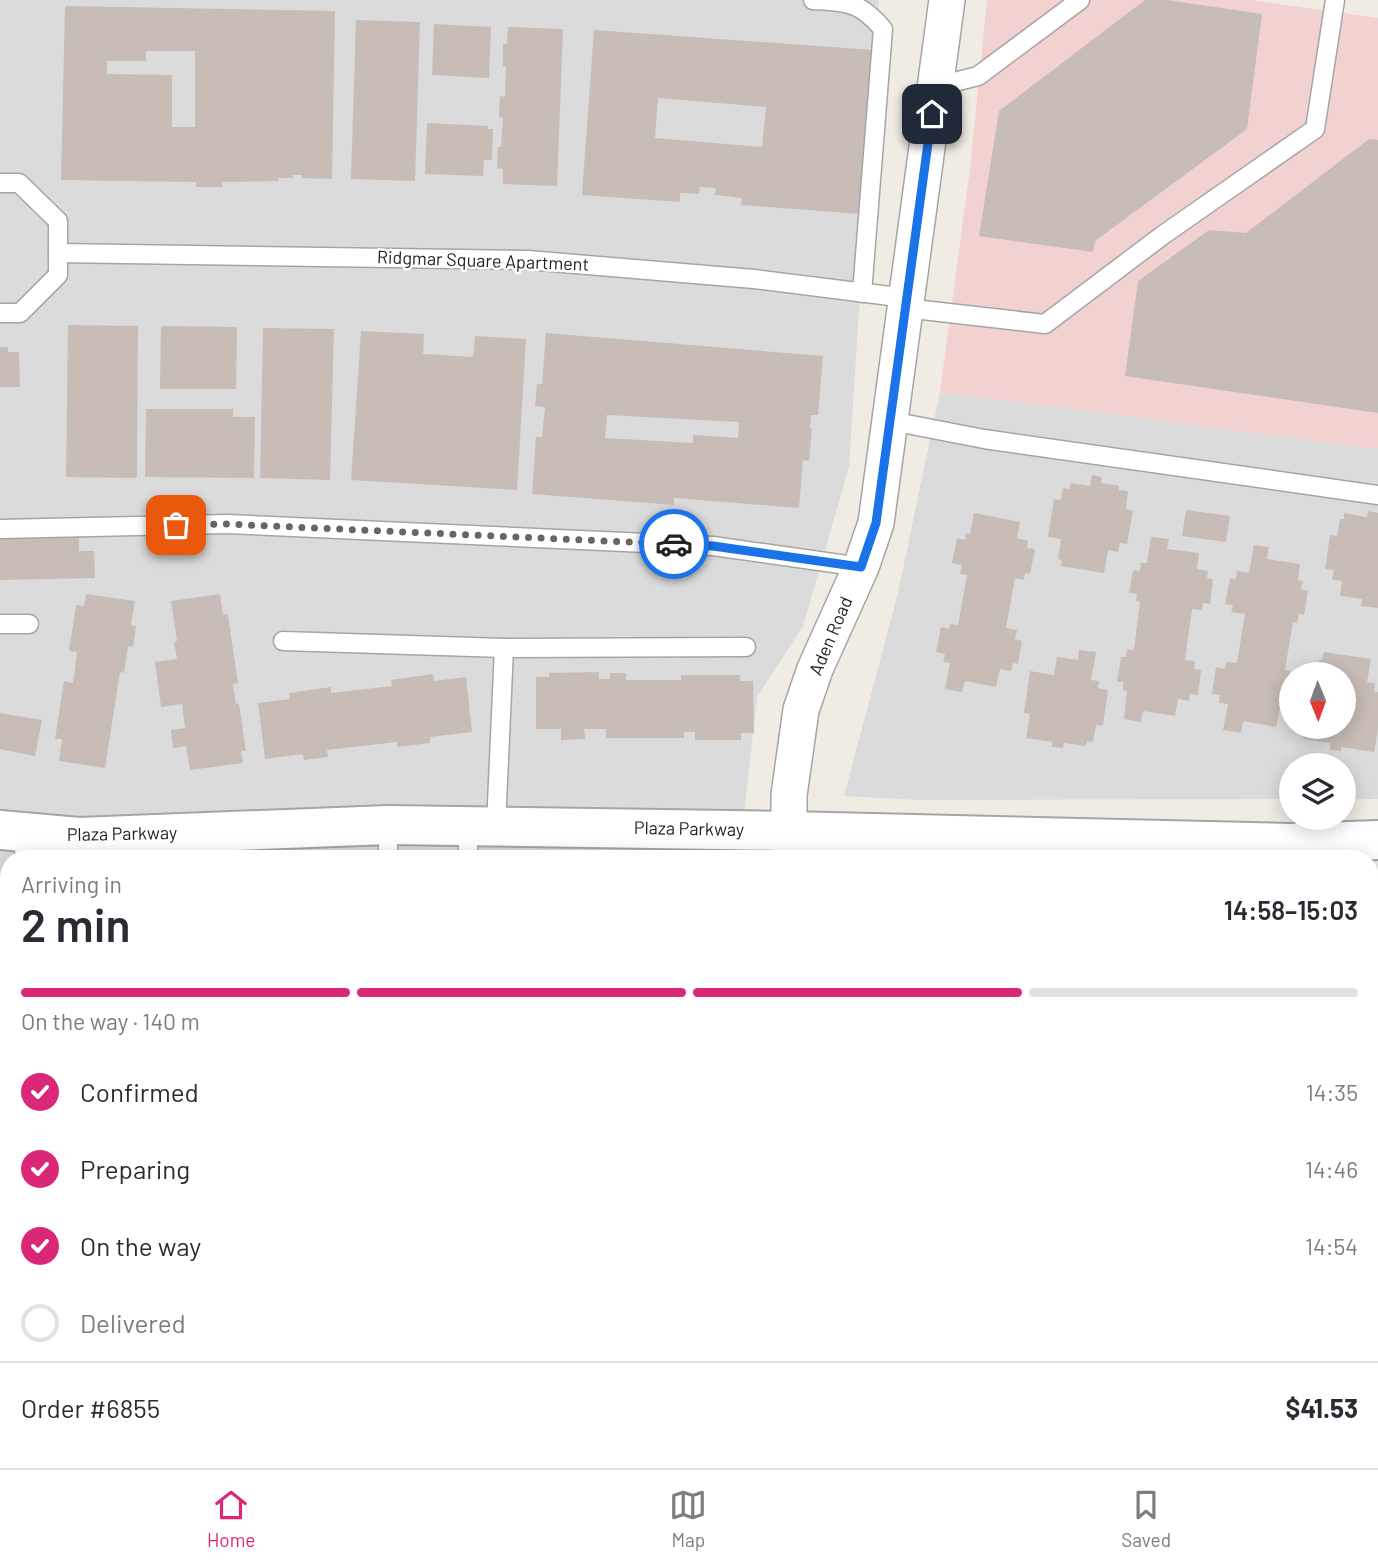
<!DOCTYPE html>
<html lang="en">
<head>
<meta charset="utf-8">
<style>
  :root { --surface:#fff; --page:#f7f7f7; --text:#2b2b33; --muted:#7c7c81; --line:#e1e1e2; --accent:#db2777 }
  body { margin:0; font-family:Barlow,sans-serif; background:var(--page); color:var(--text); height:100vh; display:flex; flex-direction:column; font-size:26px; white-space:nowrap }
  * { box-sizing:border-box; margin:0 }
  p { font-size:23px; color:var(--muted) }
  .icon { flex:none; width:38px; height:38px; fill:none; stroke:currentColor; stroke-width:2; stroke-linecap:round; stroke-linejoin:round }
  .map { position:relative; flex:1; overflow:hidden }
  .details { position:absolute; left:0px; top:850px; width:1379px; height:618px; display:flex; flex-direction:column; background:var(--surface); border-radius:28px 28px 0 0; box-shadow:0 4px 18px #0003 }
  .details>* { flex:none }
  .needle { width:46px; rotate:179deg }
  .tools { position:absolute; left:1279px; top:662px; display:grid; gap:14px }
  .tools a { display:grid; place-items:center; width:77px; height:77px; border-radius:50%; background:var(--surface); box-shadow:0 4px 18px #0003; font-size:35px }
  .pin { position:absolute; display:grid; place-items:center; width:60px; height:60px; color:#fff; margin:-30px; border-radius:14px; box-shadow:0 4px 10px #0006 }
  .courier { position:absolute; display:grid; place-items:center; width:70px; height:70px; margin:-35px; border:5px solid #1a73e8; border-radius:50%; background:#fff; color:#222; box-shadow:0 2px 9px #0007 }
  .head em { font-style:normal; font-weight:600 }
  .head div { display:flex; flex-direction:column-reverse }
  .head { display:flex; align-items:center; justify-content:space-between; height:119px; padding:0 21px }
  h1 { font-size:46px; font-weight:600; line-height:52px }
  .bar { display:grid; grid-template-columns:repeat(4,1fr); gap:10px 7px; align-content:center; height:84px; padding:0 21px }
  .bar i { height:9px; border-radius:5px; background:var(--line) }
  .bar .current { background:var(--accent) }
  .bar p { grid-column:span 4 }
  .line { display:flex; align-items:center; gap:18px; padding:0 21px; border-top:2px solid var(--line) }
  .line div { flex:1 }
  ol { padding:0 21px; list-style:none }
  li { display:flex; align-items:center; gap:21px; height:77px }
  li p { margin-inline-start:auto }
  li .icon { padding:7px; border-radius:50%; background:var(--accent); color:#fff; stroke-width:4 }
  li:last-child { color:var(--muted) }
  li i { width:38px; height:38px; border:4px solid var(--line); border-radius:50% }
  .tabs { display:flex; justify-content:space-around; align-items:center; height:98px; border-top:2px solid var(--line); background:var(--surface); font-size:19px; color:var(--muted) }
  .tabs a { display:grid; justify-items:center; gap:4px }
  .tabs .current { color:var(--accent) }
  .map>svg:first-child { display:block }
  .residential { fill:#dcdbdb; fill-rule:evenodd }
  .commercial { fill:#f2d1d1 }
  .building { fill:#c8bcb6; fill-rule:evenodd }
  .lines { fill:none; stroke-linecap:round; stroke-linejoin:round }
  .service-casing { stroke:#a5a5a5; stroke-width:21 }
  .minor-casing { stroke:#a5a5a5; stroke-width:38 }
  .tertiary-casing { stroke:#a5a5a5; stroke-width:42 }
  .service { stroke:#fff; stroke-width:18 }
  .minor { stroke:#fff; stroke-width:35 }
  .tertiary { stroke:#fff; stroke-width:38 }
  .done { stroke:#686663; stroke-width:7; stroke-dasharray:0 12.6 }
  .route { stroke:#1a73e8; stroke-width:9 }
  .labels { text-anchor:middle; stroke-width:5; stroke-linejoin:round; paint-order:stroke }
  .street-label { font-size:18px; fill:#1e1e1e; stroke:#fff }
</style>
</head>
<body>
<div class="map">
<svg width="1378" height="1468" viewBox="0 0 1378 1468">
  <rect width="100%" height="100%" fill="#f0ebe3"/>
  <g class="residential">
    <polygon points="0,0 879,0 849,467 803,626 757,697 739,859 9,859 9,1460 1370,1460 1370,880 1378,879 1378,1468 0,1468"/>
    <path d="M940,392L1378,449V799H1344V765H1292L1291,799L919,800L844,796L898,593ZM1292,674H1344V726H1292Z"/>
  </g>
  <polygon class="commercial" points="987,0 1251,0 1378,18 1378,449 940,392 970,169"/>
  <g class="building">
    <polygon points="1145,0 1167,0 1262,14 1247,129 1095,241 1093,252 979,236 999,111"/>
    <path d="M65,6L335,11L332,179L302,178V175H293V178H278L279,181L222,182V187H196V182L61,180ZM146,51H195V127H172V75L107,74V61H146Z"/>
    <polygon points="356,20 420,22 415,181 351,179"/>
    <polygon points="434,24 491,27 489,78 432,75"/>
    <polygon points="508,27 563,29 557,186 503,184 503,169 497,168 498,147 501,147 503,118 499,117 500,96 505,97 506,66 503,66 503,44 507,44"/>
    <path d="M594,30L873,50L861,214L741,205L742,198L715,195L716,188L700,187L699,194L680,193V202L582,195ZM658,98L766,107L762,147L655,138Z"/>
    <polygon points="427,123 488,126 488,129 493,129 492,160 484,160 483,176 425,174"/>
    <polygon points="1369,139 1378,140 1378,413 1125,376 1138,281 1209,230 1246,233"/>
    <polygon points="68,325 138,326 137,478 66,477"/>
    <polygon points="161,326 237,327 236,389 160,389"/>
    <polygon points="263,328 334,329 330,480 260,478"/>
    <polygon points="361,331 424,334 423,354 473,357 475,336 526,339 517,490 351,480"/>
    <path d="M546,333L823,356L818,415H811L810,428H812L809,461L803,460L799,508L674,498V505L532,494L536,437H542L545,407L535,406L537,384H542ZM607,415L739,422L738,438L693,435V443L605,438Z"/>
    <polygon points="0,347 8,347 8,352 19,352 20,387 0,387"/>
    <polygon points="146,409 233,409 233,417 255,417 254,478 145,477"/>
    <polygon points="1092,475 1102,477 1101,483 1119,486 1119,490 1128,491 1126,509 1133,511 1127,544 1120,543 1118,552 1108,550 1104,573 1061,566 1062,560 1058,559 1061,539 1048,537 1054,499 1061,500 1063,488 1069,489 1071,483 1090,486"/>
    <polygon points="1186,510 1230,516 1226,542 1182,536"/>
    <polygon points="1368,511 1378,513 1378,608 1361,606 1362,599 1340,596 1342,581 1332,579 1334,570 1325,569 1330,535 1337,536 1340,519 1344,519 1344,513 1367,517"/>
    <polygon points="974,513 1020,522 1017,538 1028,541 1027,548 1035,549 1030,574 1025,573 1024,580 1015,578 1006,628 1017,630 1015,639 1022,641 1018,664 1013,663 1011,671 1000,669 996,687 965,681 962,692 945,689 950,663 943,662 945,654 936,652 941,627 949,629 950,624 958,625 967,575 960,574 962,565 952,563 957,538 965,540 966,533 970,534"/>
    <polygon points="79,535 79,551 94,551 95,578 0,580 0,536"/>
    <polygon points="1151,537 1169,539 1167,549 1199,553 1197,569 1208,571 1207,578 1213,579 1210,604 1203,603 1202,610 1192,609 1185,660 1195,661 1194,669 1201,670 1198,695 1190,694 1189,701 1178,699 1175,716 1143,711 1141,722 1124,719 1127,691 1123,690 1123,682 1117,682 1121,657 1126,657 1127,649 1134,650 1140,602 1136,601 1137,594 1129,593 1133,570 1140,571 1141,563 1147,563"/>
    <polygon points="1254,545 1269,547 1267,559 1300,564 1298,580 1303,581 1301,589 1308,591 1304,615 1299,614 1297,623 1293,622 1285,670 1290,671 1288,680 1292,680 1291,704 1285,704 1284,711 1279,710 1276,727 1243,721 1241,733 1223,730 1228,704 1219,703 1220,695 1212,694 1216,667 1225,669 1226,662 1237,663 1245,614 1231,612 1233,605 1225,604 1230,578 1236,579 1237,571 1249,573"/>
    <polygon points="86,594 135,601 131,625 136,626 133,647 128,646 124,673 120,672 105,768 59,761 62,739 55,739 64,681 73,683 77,652 69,651 76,605 84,606"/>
    <polygon points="220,594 223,615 228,614 228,616 238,683 233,684 236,704 239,704 246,751 241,751 243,763 190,770 186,746 173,748 171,730 185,728 182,704 161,707 155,662 177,659 174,642 177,641 171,601"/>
    <polygon points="1079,650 1096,652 1091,680 1099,681 1098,688 1108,690 1103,726 1096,725 1093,742 1087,741 1086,746 1064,743 1063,748 1052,747 1052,742 1026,738 1030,714 1024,713 1030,671 1054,675 1057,657 1078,660"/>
    <polygon points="1324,652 1371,659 1367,682 1375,683 1374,691 1378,692 1378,729 1374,752 1341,747 1341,751 1330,750 1330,743 1303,739 1305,726 1344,726 1344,674 1316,674 1319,660 1322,660"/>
    <polygon points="599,672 599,679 610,679 610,673 626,673 626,680 681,680 681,675 740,675 740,681 753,681 754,733 741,733 741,740 695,740 695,732 684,732 684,738 606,738 606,729 584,729 585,739 561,740 561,729 536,729 536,677 549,677 549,673"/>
    <polygon points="433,674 434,681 466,677 472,732 430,737 430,743 397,747 397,742 327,750 328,757 304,760 303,754 265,759 258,703 290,699 289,693 331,687 331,693 392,686 391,680"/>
    <polygon points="0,713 42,720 35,756 0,749"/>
    <rect x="1370" y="911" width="8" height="119"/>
    <rect x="1370" y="1041" width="8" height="156"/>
    <polygon points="0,1077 9,1078 9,1137 0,1136"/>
    <polygon points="1370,1207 1378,1207 1378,1273 1370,1272"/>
    <polygon points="0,1222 5,1222 2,1249 0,1248"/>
    <rect x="1370" y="1288" width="8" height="76"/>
    <polygon points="543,1460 576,1460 565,1468 550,1468"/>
    <polygon points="766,1460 846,1460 841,1468 760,1468"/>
    <polygon points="983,1460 1012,1460 1018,1464 1021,1460 1035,1468 977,1468"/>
    <polygon points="1167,1460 1230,1460 1229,1468 1167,1468"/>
  </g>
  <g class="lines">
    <g class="service-casing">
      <g id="service">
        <path d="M813,0C847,2 859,1 883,29L862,293"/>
        <polyline points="935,87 978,76 1080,0"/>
        <polyline points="0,183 19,183 58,221 58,275 20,313 0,313"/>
        <polyline points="58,253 528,260 754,279 906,298"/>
        <polyline points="905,308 1045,324 1163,235 1315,129 1335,0"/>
        <polyline points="891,421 984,439 1378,495"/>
        <polyline points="0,529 227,524 713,546 861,567"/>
        <polyline points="0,624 29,624"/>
        <polyline points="283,641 504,648"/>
        <polyline points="388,825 388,859"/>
        <polyline points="496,826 504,648 746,647"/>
        <polyline points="24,859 25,833"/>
        <polyline points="468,859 468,826"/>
        <polyline points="0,1027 9,1027"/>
        <polyline points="0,1207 9,1210"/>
        <polyline points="0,1347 9,1353"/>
        <polyline points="1371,1434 1378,1434"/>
        <polyline points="160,1460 166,1468"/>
        <polyline points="370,1460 376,1468"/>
        <polyline points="460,1460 466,1468"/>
      </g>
    </g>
    <g class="minor-casing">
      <g id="minor">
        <polyline points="789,859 789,795 801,710 815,669 861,567 876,523 947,0"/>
        <polyline points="660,1468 664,1460"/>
        <polyline points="914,1468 920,1460"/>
        <polyline points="1280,1468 1280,1460"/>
      </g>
    </g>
    <g class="tertiary-casing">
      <polyline id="tertiary" points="0,830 79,837 388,825 789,831 1289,843 1378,840"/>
    </g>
    <use href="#service" class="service"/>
    <use href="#minor" class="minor"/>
    <use href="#tertiary" class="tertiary"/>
  </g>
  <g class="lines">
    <polyline class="done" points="176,525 226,524 674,544"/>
    <polyline class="route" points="674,544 713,546 861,567 876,523 932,114"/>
  </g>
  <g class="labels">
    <g class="street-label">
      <text transform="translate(483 261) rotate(2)" y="6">Ridgmar Square Apartment</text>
      <text transform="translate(831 636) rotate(-67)" y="6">Aden Road</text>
      <text transform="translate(689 829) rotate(1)" y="6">Plaza Parkway</text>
      <text transform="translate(122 834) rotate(-1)" y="6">Plaza Parkway</text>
    </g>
  </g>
</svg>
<div class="tools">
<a><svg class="needle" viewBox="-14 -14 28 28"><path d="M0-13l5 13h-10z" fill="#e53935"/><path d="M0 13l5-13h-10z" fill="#7c7c81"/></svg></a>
<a><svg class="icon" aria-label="layers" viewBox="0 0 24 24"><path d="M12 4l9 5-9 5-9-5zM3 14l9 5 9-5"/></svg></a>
</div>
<div class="pin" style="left:176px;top:525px;background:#ea580c"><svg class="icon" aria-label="bag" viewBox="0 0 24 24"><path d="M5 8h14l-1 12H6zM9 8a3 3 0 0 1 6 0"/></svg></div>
<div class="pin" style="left:932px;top:114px;background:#1f2937"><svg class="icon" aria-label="home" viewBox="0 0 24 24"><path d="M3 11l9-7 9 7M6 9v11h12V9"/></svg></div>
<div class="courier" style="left:674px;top:544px"><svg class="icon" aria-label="car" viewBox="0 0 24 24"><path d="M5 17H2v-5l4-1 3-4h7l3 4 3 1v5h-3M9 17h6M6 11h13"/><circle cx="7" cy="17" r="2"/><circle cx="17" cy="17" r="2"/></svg></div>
<section class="details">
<div class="head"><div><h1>2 min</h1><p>Arriving in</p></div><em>14:58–15:03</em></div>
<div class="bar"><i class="current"></i><i class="current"></i><i class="current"></i><i></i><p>On the way · 140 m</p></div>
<ol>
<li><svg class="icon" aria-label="check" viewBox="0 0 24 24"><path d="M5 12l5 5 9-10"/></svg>Confirmed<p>14:35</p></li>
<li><svg class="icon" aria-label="check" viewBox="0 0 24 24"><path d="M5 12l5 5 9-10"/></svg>Preparing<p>14:46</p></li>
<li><svg class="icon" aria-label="check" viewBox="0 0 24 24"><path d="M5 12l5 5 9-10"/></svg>On the way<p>14:54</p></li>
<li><i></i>Delivered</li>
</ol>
<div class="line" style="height:91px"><div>Order #6855</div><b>$41.53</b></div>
</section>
</div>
<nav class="tabs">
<a class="current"><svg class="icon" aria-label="home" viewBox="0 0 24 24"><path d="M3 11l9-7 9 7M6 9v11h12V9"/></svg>Home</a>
<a><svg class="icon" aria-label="map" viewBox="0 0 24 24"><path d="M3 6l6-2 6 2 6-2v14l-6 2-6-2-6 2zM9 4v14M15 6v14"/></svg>Map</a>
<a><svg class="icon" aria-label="saved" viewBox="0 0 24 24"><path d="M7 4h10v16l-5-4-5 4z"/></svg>Saved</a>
</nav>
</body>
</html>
